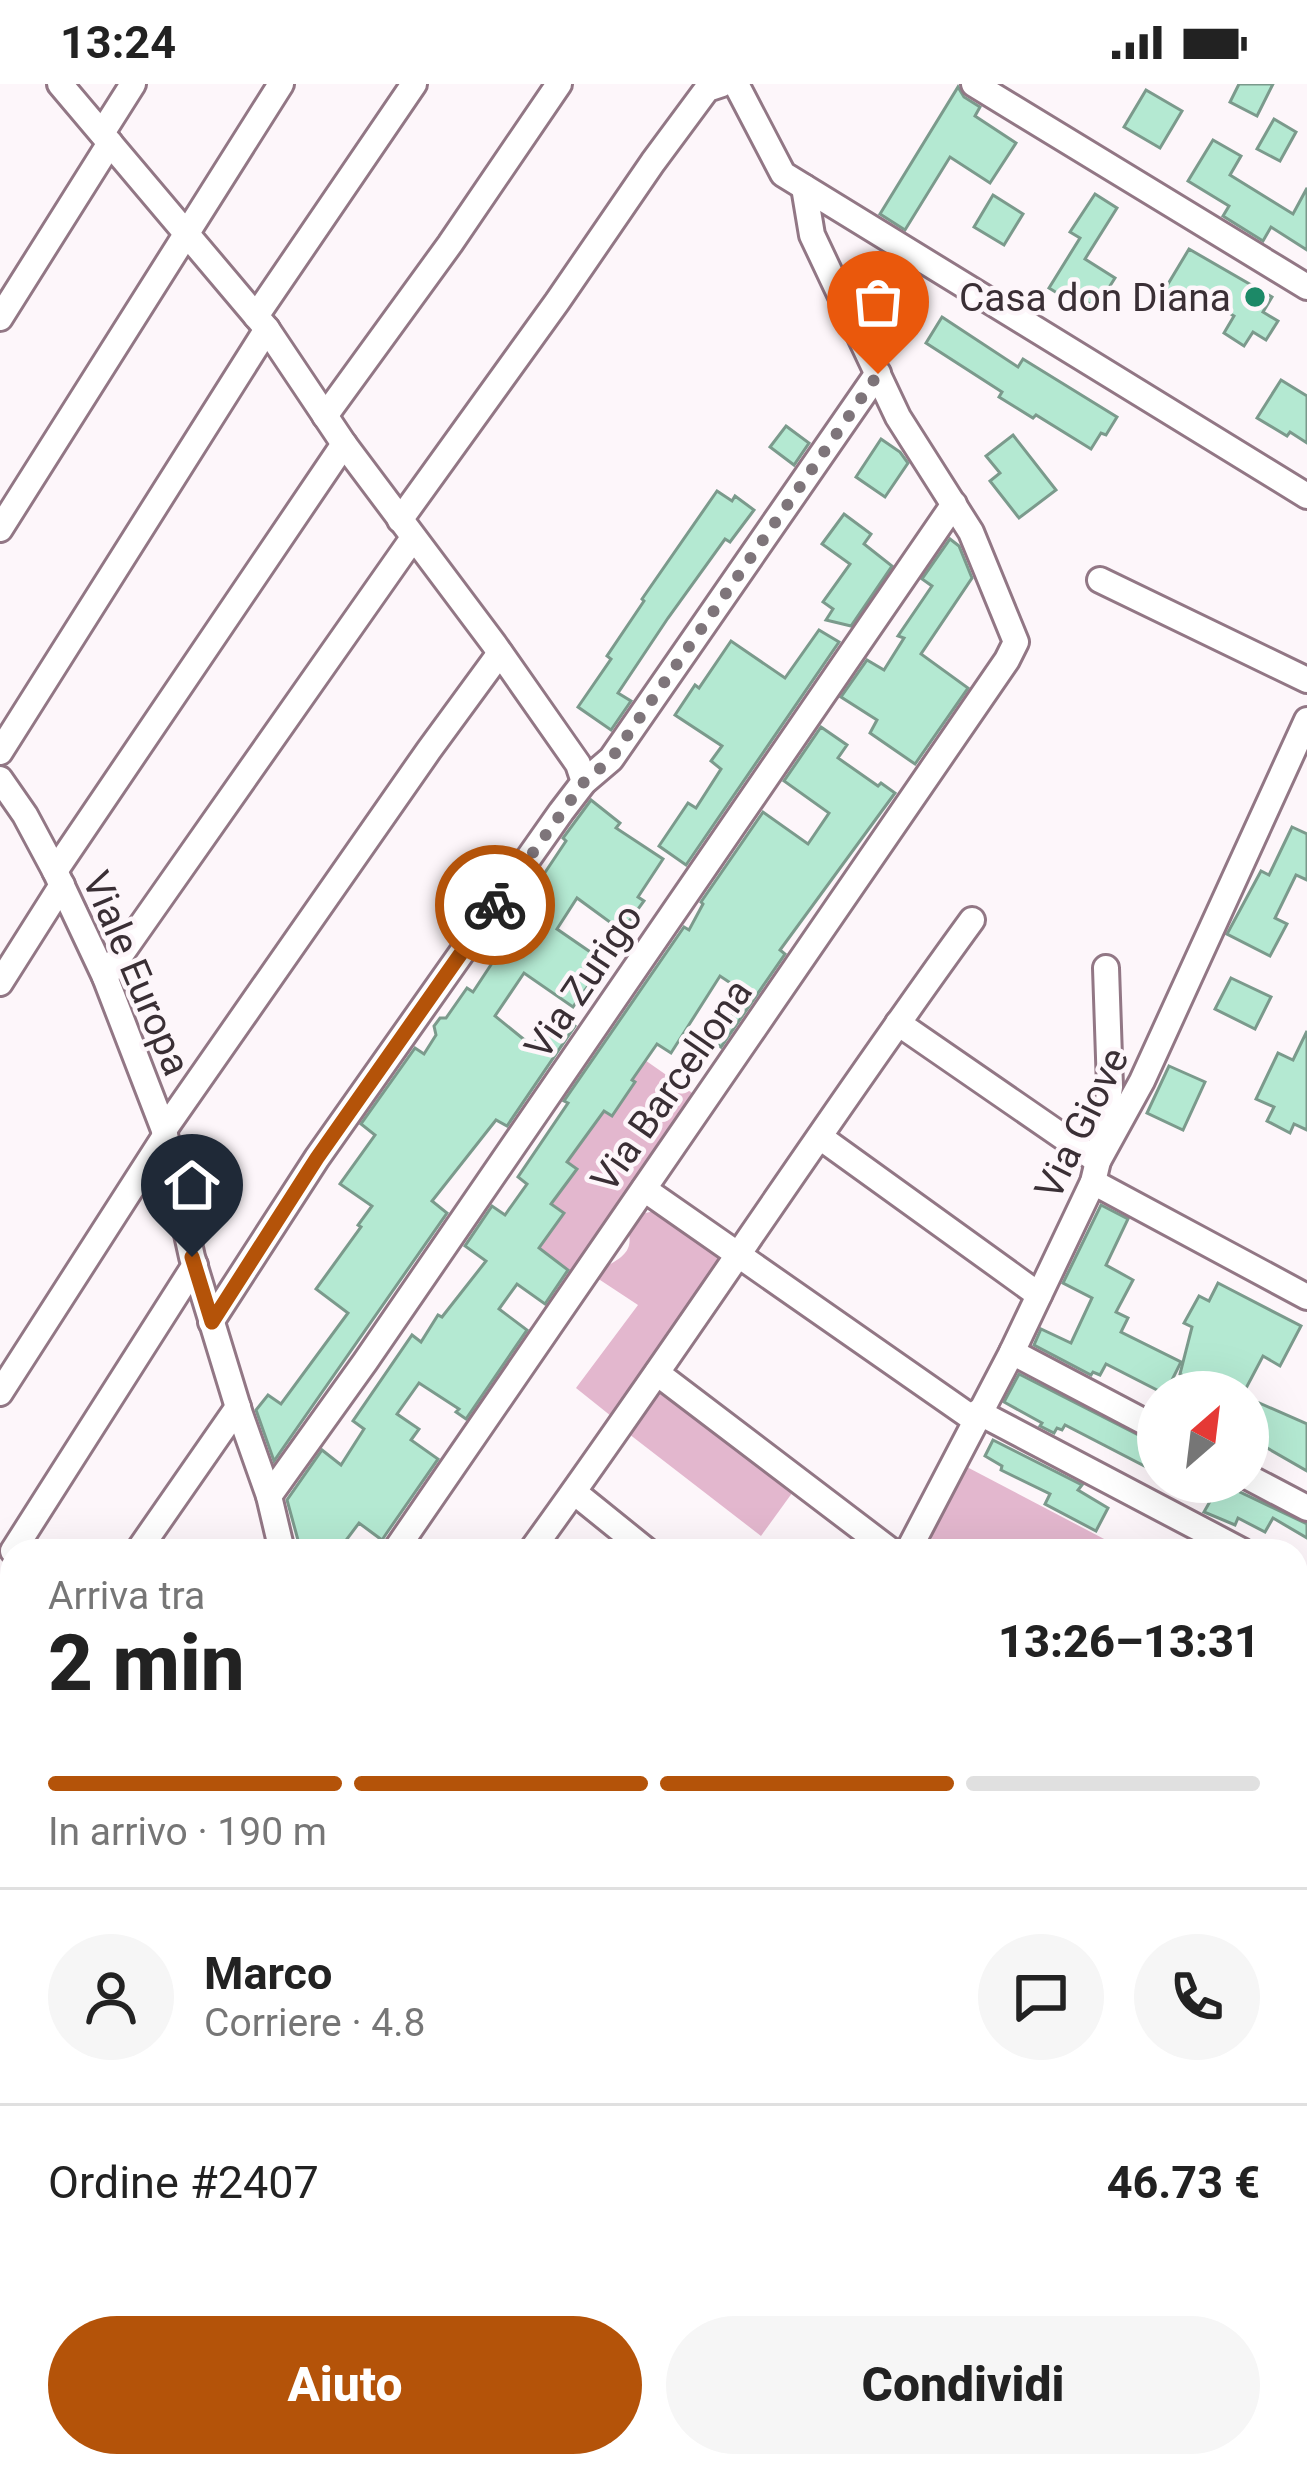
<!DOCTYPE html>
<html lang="it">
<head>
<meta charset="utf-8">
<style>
  :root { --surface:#fff; --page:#f6f6f6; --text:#222; --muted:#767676; --line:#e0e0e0; --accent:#b45309 }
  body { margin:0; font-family:Roboto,sans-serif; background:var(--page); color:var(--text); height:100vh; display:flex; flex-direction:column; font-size:45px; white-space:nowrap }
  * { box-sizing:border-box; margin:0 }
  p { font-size:39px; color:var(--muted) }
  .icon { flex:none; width:66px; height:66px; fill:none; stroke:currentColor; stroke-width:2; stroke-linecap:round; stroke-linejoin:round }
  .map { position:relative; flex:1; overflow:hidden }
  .sheet { position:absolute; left:0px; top:1455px; width:1308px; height:939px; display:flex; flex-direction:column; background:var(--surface); border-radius:36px 36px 0 0; box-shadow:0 12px 48px #0002 }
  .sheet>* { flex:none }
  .needle { width:78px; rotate:28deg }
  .controls { position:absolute; left:1137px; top:1287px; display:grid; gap:24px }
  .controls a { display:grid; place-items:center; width:132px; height:132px; border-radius:50%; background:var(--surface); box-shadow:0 12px 48px #0002; font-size:60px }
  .pin { position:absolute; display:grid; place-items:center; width:102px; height:102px; color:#fff; margin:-123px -51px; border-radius:50% 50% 50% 0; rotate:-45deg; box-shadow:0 0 12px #0007 }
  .pin .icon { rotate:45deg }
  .courier { position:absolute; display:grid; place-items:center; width:120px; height:120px; margin:-60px; border:9px solid #b45309; border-radius:50%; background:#fff; color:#222; box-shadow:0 3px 15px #0007 }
  .head em { font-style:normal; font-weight:800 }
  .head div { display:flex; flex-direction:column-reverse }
  .head { display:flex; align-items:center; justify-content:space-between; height:204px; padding:0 48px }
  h1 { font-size:78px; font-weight:800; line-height:90px }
  .bar { display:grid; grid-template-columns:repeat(4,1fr); gap:18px 12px; align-content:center; height:144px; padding:0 48px }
  .bar i { height:15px; border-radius:9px; background:var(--line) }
  .bar .active { background:var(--accent) }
  .bar p { grid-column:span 4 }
  .line { display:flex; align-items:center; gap:30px; padding:0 48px; border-top:3px solid var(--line) }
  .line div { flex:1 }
  .round { display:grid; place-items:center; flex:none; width:126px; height:126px; border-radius:63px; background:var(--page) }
  .cta { display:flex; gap:24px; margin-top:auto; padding:24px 48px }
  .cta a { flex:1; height:138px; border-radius:72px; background:var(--accent); color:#fff; font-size:48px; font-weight:800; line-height:138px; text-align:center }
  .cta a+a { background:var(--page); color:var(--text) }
  .status { display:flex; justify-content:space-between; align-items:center; height:84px; padding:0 60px; background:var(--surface); direction:ltr }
  .status svg { height:33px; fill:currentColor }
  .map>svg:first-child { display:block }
  .green { fill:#e3b7ce }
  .building { fill:#b4e9d2; stroke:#7b9a8c; stroke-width:3 }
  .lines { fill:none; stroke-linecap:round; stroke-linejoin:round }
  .minor-casing { stroke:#927785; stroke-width:30 }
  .minor { stroke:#fff; stroke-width:24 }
  .done { stroke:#7e757a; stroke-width:12; stroke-dasharray:0 21.6 }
  .route { stroke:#b45309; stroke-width:15 }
  .poi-dot { fill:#1c8967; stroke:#fdf6fa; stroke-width:4.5 }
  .labels { text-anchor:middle; stroke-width:9; stroke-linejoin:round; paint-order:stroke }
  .poi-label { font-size:39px; fill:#3a2f35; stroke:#fdf6fa; text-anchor:end }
  .street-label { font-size:39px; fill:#3a2f35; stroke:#fdf6fa }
</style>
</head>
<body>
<div class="status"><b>13:24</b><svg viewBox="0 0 49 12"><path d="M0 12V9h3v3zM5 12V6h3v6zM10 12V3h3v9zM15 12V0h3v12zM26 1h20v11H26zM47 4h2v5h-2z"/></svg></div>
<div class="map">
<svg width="1307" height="2392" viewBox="0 0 1307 2392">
  <rect width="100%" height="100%" fill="#fdf6fa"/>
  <g class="green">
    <polygon points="642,974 695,1011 572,1193 538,1166 563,1129 543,1114"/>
    <path d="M659,1126L727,1172L616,1336L576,1304L638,1221L594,1192C608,1177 634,1175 629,1150L641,1130Z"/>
    <polygon points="662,1304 795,1405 761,1452 629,1350"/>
    <polygon points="965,1382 1127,1467 954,1467 929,1453"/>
  </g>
  <g class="building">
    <polygon points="1239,0 1273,0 1257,32 1230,18"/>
    <polygon points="958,3 964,13 980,23 975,32 1016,59 990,99 950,73 905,146 880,130"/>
    <polygon points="1146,6 1182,27 1160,64 1124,43"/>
    <polygon points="1274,35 1296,48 1280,77 1257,65"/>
    <polygon points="1213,56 1241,72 1230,91 1293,130 1307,104 1307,166 1271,143 1263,157 1223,132 1229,122 1188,97"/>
    <polygon points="1095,110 1117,124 1085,175 1115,194 1096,224 1066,205 1062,212 1049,204 1080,154 1070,148"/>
    <polygon points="993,111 1023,130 1004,161 974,143"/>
    <polygon points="1189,165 1272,213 1263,228 1278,237 1266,256 1253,248 1244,262 1224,249 1234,232 1199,210 1193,221 1165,205"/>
    <polygon points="942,233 1018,283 1023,275 1117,333 1106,351 1101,349 1091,365 1036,331 1033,334 999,313 1002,308 926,259"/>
    <polygon points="1281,296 1307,312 1307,359 1290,348 1287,352 1257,334"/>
    <polygon points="786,342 809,359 794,381 770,363"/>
    <polygon points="1013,351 1056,406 1019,434 990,397 1000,389 986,372"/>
    <polygon points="881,355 900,368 908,379 885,413 856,393"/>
    <polygon points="717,407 732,417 735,412 754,426 730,458 725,455 668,534 618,609 631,617 611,646 578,623 611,575 607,572 644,517 642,515"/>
    <polygon points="844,430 871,450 864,460 892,482 851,542 826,536 833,525 823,518 850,480 822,460"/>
    <polygon points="950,455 959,462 972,494 921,570 968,604 915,680 870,649 877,636 841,613 867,576 884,586 904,554 898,552 932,502 922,495"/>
    <polygon points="819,546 839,558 686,781 659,762 688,719 696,724 721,685 711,677 722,662 675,631 695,601 699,604 731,557 785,594"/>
    <polygon points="821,643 847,661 838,674 878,702 881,699 895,709 780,866 785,870 721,963 713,957 747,910 720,892 671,969 657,960 632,996 635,998 612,1032 604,1027 567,1078 577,1085 551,1120 564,1129 539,1164 568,1186 545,1220 517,1200 499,1225 527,1246 466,1335 456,1328 459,1325 419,1299 397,1330 419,1345 411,1356 438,1375 386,1450 382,1456 359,1439 338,1467 301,1467 287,1416 322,1366 341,1381 364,1345 353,1337 412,1251 421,1258 438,1231 442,1233 486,1177 465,1162 492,1122 505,1131 527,1100 518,1093 568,1019 564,1017 684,843 689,846 703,820 701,818 763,728 808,760 829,729 784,697"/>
    <polygon points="591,716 620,739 616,744 663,775 638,813 644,817 622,847 577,814 557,845 599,874 590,887 596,891 573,923 524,889 495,932 532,962 557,926 575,942 507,1042 496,1036 432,1117 447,1129 274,1377 256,1326 268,1311 281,1320 348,1229 316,1205 361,1143 358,1141 372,1122 340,1100 375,1051 361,1040 415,964 424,970 436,951 434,942 440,934 446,934 467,904 473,908 539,808 534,805 566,757 563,754"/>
    <polygon points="1292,743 1307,750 1307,796 1296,791 1275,834 1287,840 1270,872 1227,850 1261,787 1269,791"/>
    <polygon points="1231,894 1271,913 1255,945 1215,925"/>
    <polygon points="1307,947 1307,1046 1294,1040 1290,1049 1267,1037 1274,1023 1256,1015 1278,969 1293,976"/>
    <polygon points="1169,982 1205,998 1183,1046 1147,1029"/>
    <polygon points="1101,1121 1128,1135 1106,1181 1133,1196 1116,1228 1128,1234 1121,1248 1181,1278 1166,1308 1161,1308 1106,1280 1100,1291 1093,1288 1091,1291 1034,1261 1041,1245 1071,1259 1092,1214 1063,1199"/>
    <polygon points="1218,1199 1301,1242 1280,1282 1263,1272 1244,1308 1214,1308 1180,1290 1192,1243 1184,1239 1199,1212 1209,1217"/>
    <polygon points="1019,1290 1158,1361 1158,1389 1065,1341 1062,1346 1057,1344 1054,1349 1040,1342 1042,1339 1004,1318"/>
    <polygon points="1248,1314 1307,1340 1307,1387 1248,1353"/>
    <polygon points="993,1356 1082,1401 1078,1406 1108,1424 1096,1447 1045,1420 1050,1410 1001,1386 1002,1382 985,1372"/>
    <polygon points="1221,1398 1233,1398 1240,1408 1307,1440 1307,1454 1273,1434 1265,1448 1238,1434 1235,1441 1204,1428"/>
  </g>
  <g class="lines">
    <g class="minor-casing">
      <g id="minor">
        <polyline points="60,0 267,245 344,360 494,560 578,680 584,698"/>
        <polyline points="736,0 783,90 1307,412"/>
        <polyline points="974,0 1307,203"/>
        <polyline points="102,49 133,0"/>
        <polyline points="256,232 414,0"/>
        <polyline points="0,234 110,59"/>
        <polyline points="325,332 450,160 559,0"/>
        <polyline points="400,436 557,218 653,78 707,5 722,0"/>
        <polyline points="0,445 281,0"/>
        <polyline points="1100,496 1307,596"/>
        <polyline points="0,668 267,245"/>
        <polyline points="0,695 25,731 55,787 105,893 164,1046 192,1173 240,1330 269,1412 282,1467"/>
        <polyline points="55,787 344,360"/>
        <polyline points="105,893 413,454"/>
        <polyline points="0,899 62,801"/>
        <polyline points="898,939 1098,1077"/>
        <polyline points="164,1046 429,666 500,569"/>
        <polyline points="820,1053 1039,1211"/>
        <polyline points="1101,1061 1110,1003 1106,884"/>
        <polyline points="1093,1098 1307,1213"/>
        <polyline points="644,1105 975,1336"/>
        <polyline points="211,1238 317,1074 561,728 584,698 611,675 878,289"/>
        <polyline points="1012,1268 1158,1345"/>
        <polyline points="657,1289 891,1467"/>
        <polyline points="0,1309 165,1052"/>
        <polyline points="978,1328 1242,1467"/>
        <polyline points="1248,1393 1307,1424"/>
        <polyline points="574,1408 647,1467"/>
        <polyline points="269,1412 365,1278 954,420"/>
        <polyline points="13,1467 195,1181"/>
        <polyline points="138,1467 238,1323"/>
        <polyline points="395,1467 1007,576 1016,558 971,448 898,333 812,151 804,103"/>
        <path d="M531,1467C682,1259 821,1043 972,836"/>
        <polyline points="908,1467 1012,1268 1093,1098 1098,1077 1142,997 1307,636"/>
        <polyline points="1296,1496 1307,1501"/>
        <polyline points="0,1606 12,1613"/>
        <polyline points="1296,1647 1307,1650"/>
        <polyline points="1296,1833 1307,1813"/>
        <polyline points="1296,1885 1307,1892"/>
        <polyline points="1296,1971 1307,1950"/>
        <polyline points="10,1989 12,1986"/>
        <polyline points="0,2079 12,2086"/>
        <polyline points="1296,2110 1307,2091"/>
        <polyline points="1296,2259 1307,2264"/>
        <polyline points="0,2323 12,2329"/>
        <polyline points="105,2382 123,2392"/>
        <polyline points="1226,2382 1246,2392"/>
        <polyline points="400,2384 414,2392"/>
        <polyline points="694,2392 700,2382"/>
        <polyline points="822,2392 827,2382"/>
        <polyline points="948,2392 953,2382"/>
        <polyline points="1089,2392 1094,2382"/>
      </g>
    </g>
    <use href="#minor" class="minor"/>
  </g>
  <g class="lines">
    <polyline class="done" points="495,821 584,698 611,675 878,290"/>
    <polyline class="route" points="192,1173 212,1238 317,1074 495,821"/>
  </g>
  <circle class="poi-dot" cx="1255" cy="213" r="12"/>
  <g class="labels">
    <g class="poi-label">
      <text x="1231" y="227">Casa don Diana</text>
    </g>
    <g class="street-label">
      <text transform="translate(137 889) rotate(67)" y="14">Viale Europa</text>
      <text transform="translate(583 897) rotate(-56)" y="14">Via Zurigo</text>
      <text transform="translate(671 1001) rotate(-55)" y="14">Via Barcellona</text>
      <text transform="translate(1081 1039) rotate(-64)" y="14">Via Giove</text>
    </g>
  </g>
</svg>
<div class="controls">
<a><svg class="needle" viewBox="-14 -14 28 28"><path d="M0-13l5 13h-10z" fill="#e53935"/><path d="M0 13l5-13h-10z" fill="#767676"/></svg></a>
</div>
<div class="pin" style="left:878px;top:290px;background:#ea580c"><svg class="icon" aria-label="bag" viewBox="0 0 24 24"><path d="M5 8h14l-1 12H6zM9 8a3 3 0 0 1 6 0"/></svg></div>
<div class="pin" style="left:192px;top:1173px;background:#1f2937"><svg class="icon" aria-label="home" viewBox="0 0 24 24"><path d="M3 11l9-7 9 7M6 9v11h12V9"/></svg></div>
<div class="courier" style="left:495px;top:821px"><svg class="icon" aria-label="bike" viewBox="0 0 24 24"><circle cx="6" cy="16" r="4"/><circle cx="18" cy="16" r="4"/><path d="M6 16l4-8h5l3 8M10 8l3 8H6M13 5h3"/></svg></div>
<section class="sheet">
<div class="head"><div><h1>2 min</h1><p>Arriva tra</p></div><em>13:26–13:31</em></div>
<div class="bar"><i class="active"></i><i class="active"></i><i class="active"></i><i></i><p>In arrivo · 190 m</p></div>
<div class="line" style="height:216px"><a class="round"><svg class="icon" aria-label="person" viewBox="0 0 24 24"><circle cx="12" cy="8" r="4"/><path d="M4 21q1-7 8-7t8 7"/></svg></a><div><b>Marco</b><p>Corriere · 4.8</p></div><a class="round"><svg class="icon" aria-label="chat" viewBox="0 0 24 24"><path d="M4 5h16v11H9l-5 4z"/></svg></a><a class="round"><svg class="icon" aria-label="phone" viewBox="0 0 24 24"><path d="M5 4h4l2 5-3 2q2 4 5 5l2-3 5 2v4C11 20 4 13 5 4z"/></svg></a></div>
<div class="line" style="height:156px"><div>Ordine #2407</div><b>46.73 €</b></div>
<div class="cta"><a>Aiuto</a><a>Condividi</a></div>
</section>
</div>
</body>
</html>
